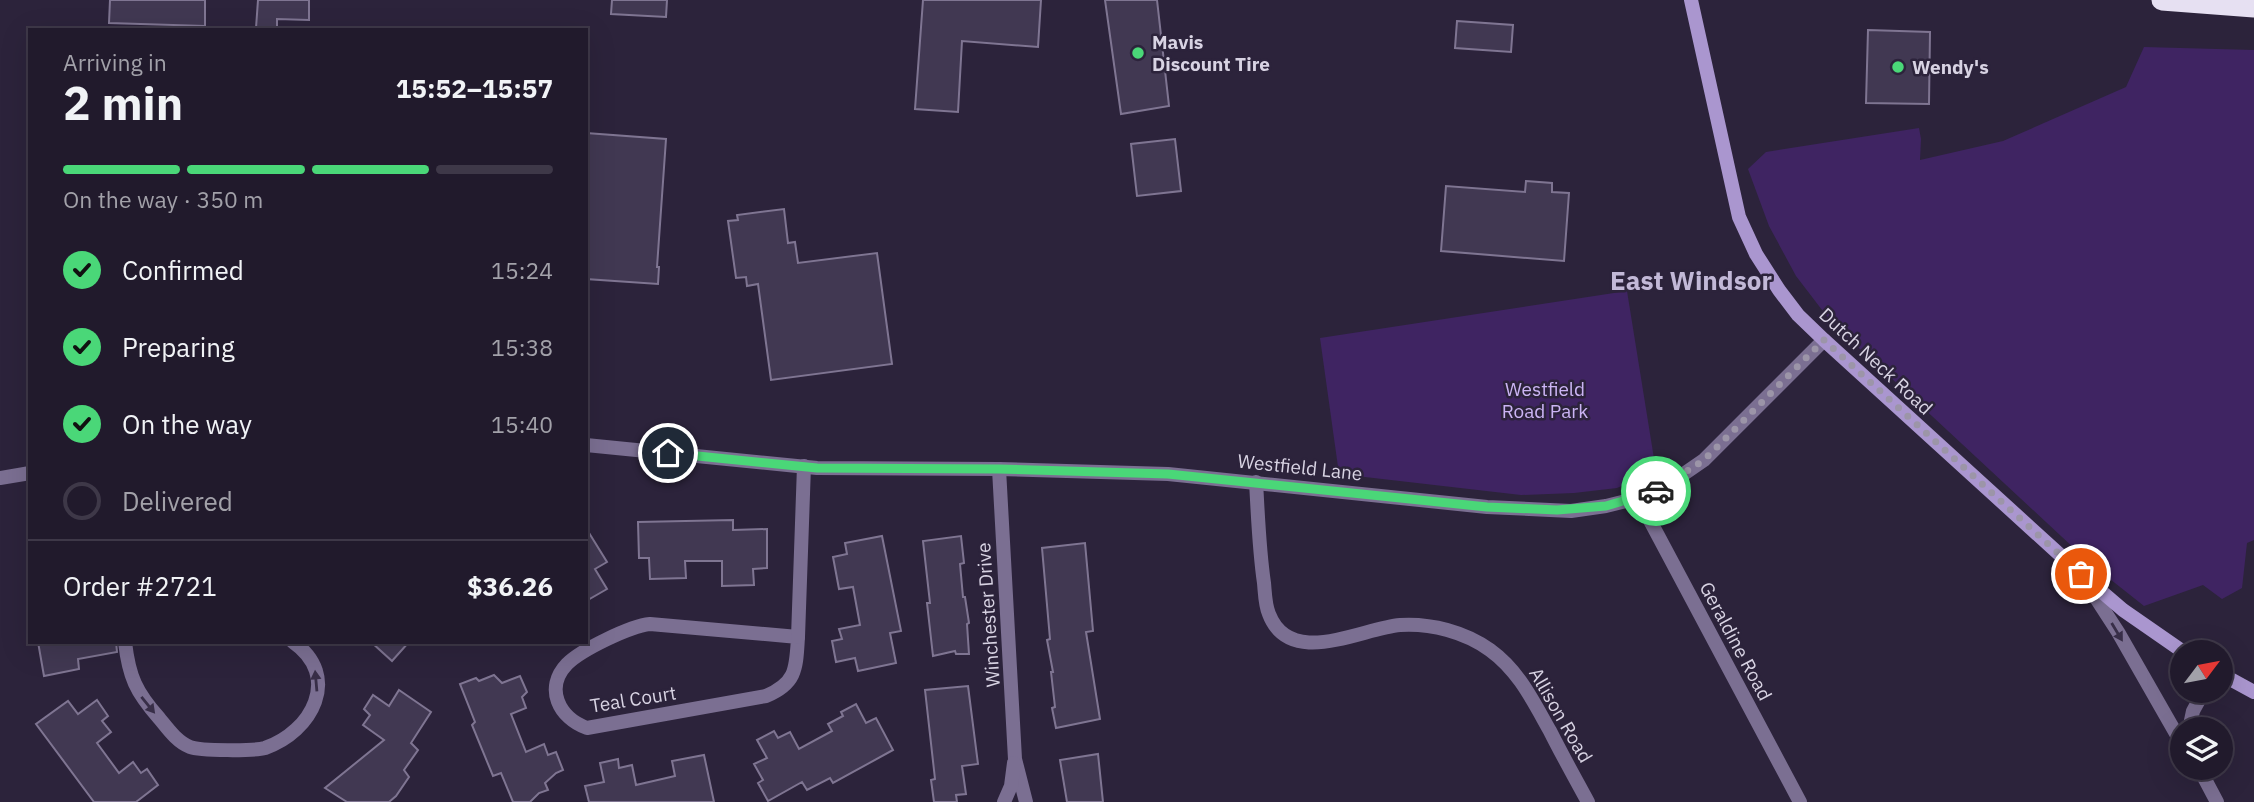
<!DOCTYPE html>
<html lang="en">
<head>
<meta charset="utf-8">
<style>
  :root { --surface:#211a2c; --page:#292334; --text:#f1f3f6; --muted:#a2a1a9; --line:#3e3848; --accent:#4ad778 }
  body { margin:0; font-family:"IBM Plex Sans",sans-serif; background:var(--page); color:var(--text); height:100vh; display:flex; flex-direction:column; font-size:26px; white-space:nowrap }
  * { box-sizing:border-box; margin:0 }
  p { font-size:23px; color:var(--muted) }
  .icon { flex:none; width:38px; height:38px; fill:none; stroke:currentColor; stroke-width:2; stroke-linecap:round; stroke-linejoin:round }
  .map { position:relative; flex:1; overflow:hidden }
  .sheet { position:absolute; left:28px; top:28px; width:560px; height:616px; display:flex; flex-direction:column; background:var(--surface); border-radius:0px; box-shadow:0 7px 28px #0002,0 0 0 2px var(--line) }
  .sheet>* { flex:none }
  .needle { width:46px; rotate:58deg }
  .buttons { position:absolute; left:2170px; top:640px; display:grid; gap:14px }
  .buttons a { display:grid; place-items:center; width:63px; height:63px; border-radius:50%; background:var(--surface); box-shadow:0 7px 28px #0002,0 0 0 2px var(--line); font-size:35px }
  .pin { position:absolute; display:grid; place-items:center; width:60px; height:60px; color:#fff; margin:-30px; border:4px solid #fff; border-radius:50%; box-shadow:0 2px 7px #0007 }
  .courier { position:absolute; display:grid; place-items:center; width:70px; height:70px; margin:-35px; border:5px solid #4ad778; border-radius:50%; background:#fff; color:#222; box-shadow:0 2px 9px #0007 }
  .summary em { font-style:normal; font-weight:700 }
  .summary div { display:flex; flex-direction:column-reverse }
  .summary { display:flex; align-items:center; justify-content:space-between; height:119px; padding:0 35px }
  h1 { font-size:46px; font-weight:700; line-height:52px }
  .bar { display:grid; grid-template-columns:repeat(4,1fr); gap:10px 7px; align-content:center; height:84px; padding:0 35px }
  .bar i { height:9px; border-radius:5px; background:var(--line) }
  .bar .selected { background:var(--accent) }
  .bar p { grid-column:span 4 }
  .line { display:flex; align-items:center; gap:18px; padding:0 35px; border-top:2px solid var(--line) }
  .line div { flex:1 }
  ol { padding:0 35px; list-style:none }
  li { display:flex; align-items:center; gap:21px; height:77px }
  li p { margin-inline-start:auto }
  li .icon { padding:7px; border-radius:50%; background:var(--accent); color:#111; stroke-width:4 }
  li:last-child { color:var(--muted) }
  li i { width:38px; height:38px; border:4px solid var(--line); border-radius:50% }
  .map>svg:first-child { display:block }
  .green { fill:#3f2462 }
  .building { fill:#413852; stroke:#7f7592; stroke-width:2 }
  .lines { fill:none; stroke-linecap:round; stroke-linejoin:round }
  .street { stroke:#7b6f92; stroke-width:14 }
  .secondary { stroke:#aa96cf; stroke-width:14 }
  .highway { stroke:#e6e0f2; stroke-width:21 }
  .oneway { fill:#382e48 }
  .done { stroke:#9c95a8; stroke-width:7; stroke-dasharray:0 12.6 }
  .route { stroke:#4ad778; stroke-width:9 }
  .poi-dot { fill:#4ad778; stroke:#2c233b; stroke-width:2.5 }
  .labels { text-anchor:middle; stroke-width:5; stroke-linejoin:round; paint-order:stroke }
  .poi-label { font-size:19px; font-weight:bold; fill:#d8d3e3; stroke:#2c233b; text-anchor:start }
  .street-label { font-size:19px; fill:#d8d3e3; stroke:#2c233b }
  .park-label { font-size:19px; fill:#cbb4f4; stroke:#2c233b }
  .district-label { font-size:26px; font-weight:bold; fill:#c2b8d7; stroke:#2c233b }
</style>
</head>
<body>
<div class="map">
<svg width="2254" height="802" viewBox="0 0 2254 802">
  <rect width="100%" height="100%" fill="#2c233b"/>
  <g class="green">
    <polygon points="2144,47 2254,50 2254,540 2247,543 2242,588 2222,599 2203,585 2144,606 2091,564 1832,323 1796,276 1769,226 1748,169 1766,152 1919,128 1921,139 1920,160 2003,141 2126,87"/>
    <polygon points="1627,291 1656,471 1617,488 1574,493 1521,495 1339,474 1320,338"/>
  </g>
  <g class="building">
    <polygon points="110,0 205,0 205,26 109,23"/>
    <polygon points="258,0 309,0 309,20 277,19 277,29 256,28"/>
    <polygon points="612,0 667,0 666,17 611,14"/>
    <polygon points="923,0 1041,0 1038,47 962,41 958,112 915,109"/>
    <polygon points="1105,0 1157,0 1169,106 1121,114"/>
    <polygon points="1457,21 1513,25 1511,52 1455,48"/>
    <polygon points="1868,30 1930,32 1929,104 1866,103"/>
    <polygon points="586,133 666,139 657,267 659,267 658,284 586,279"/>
    <polygon points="1175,139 1181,191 1137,196 1131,144"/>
    <polygon points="1526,181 1552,183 1552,192 1569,193 1564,261 1441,251 1446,186 1525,192"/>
    <polygon points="784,209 788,243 795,242 798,263 877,253 892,364 771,380 758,284 747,286 746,277 736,278 728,221 738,220 737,215"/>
    <polygon points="733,520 733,530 767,529 767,568 753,569 754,585 722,586 722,561 685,561 686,578 650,579 649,558 639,558 638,522"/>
    <polygon points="586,528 607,562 595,569 607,589 586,601"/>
    <polygon points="882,536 901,631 890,633 896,663 858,671 855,658 836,662 832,641 842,639 839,629 860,625 853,587 839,589 833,557 847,554 845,543"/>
    <polygon points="961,536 964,563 960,564 963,597 965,597 969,623 967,624 969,654 956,654 955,651 933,656 927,603 930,603 923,541"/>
    <polygon points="1085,543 1093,631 1086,632 1100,719 1056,728 1052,708 1055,707 1051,672 1053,672 1047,640 1050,639 1042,548"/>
    <polygon points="38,642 116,642 117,652 78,659 79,669 44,676"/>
    <polygon points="371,642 409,642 392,661"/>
    <polygon points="494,675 502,683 520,676 527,692 522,697 526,708 511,714 526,752 544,744 548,755 556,752 563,770 556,773 545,783 548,790 539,793 530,802 513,802 501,773 493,776 472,725 475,722 460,684 476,678 479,681"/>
    <polygon points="968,686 978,764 962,766 966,794 956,795 957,802 934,802 931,780 935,779 925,690"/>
    <polygon points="399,690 431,712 411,743 418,750 404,770 409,777 396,796 389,802 347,802 325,788 384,740 363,725 370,715 364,709 373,695 389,706"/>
    <polygon points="97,700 108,716 102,721 111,732 97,743 119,773 133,762 141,773 147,769 158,785 136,802 94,802 36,724 68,701 78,714"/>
    <polygon points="856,704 866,723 876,718 893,750 833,783 830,778 807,790 802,782 768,801 758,783 763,780 754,764 767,758 757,740 774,731 778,738 790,732 799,749 832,731 828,724 843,716 841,712"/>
    <polygon points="1098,754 1103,802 1067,802 1060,760"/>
    <polygon points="704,755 714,802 589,802 585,786 604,782 600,763 618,759 619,768 632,765 636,785 675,776 672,761"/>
  </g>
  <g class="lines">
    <g class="street">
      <polyline points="586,445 817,468 999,469 1168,474 1487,507 1571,511 1606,506 1638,498 1675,480 1704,460 1824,340"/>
      <polyline points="999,469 1015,759 1026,802"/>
      <polyline points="0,478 30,473"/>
      <path d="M1256,482C1258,515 1259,549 1264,583C1265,593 1265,605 1269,614C1290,669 1362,628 1400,625C1431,623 1465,632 1490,650C1519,671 1533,701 1550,731C1562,755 1575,778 1588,802"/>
      <polyline points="1638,498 1800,802"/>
      <polyline points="2083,578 2118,632 2182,744"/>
      <path d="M650,624L798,637C796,668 797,683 766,696L587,728C559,718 544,688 567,664C581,650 630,626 650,624Z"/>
      <polyline points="798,637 804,466"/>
      <path d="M125,642C129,677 136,692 159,718C168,729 177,742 190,747C200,751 255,751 265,748C312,732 342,676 293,642"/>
      <polyline points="2189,730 2193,711 2204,691"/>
      <polyline points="2199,768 2217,802"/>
      <polyline points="1004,802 1011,786 1014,763"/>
    </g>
    <g class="secondary">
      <polyline points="1691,0 1739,217 1756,254 1779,290 1798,315 1824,340 2081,574 2123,610 2185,653"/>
      <polyline points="2221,674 2254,692"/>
    </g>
    <polyline class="highway" points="2162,0 2254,7"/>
  </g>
  <defs><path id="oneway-solid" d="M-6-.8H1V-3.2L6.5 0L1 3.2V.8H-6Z" transform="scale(1.75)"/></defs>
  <g class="oneway">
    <use href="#oneway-solid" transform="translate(2117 632) rotate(59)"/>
    <use href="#oneway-solid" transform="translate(316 681) rotate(-95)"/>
    <use href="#oneway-solid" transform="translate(148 705) rotate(51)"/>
  </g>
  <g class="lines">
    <polyline class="done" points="1656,491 1704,460 1824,340 2081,574"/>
    <polyline class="route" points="668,453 817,468 999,469 1168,474 1487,507 1557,510 1606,506 1656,491"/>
  </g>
  <g class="poi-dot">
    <circle cx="1138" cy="53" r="7"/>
    <circle cx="1898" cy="67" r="7"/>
  </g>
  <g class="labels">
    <g class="poi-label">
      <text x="1152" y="49">Mavis<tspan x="1152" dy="22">Discount Tire</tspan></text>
      <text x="1912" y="74">Wendy's</text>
    </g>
    <g class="street-label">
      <text transform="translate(1876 361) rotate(43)" y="7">Dutch Neck Road</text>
      <text transform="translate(1300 467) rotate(6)" y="7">Westfield Lane</text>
      <text transform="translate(988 615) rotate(-94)" y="7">Winchester Drive</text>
      <text transform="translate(1736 641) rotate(62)" y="7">Geraldine Road</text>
      <text transform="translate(633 699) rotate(-9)" y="7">Teal Court</text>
      <text transform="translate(1561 715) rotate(60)" y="7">Allison Road</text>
    </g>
    <g class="park-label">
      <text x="1545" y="396">Westfield<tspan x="1545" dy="22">Road Park</tspan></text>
    </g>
    <g class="district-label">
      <text x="1691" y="290">East Windsor</text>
    </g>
  </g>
</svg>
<div class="buttons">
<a><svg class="needle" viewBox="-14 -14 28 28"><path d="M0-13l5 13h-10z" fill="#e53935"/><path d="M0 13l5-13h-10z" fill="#a2a1a9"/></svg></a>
<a><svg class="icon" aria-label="layers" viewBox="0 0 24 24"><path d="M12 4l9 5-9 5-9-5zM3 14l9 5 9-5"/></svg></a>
</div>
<div class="pin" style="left:2081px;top:574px;background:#ea580c"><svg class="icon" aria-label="bag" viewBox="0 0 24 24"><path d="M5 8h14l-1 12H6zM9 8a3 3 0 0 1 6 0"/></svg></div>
<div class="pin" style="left:668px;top:453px;background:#1f2937"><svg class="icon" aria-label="home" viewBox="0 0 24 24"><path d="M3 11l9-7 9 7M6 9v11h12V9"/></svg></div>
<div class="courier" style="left:1656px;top:491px"><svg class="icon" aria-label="car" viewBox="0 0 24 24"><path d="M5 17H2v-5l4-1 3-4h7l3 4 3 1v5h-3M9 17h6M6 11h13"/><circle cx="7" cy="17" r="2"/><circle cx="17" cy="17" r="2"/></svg></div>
<section class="sheet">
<div class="summary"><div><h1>2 min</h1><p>Arriving in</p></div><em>15:52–15:57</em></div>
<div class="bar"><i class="selected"></i><i class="selected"></i><i class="selected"></i><i></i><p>On the way · 350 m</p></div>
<ol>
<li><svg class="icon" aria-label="check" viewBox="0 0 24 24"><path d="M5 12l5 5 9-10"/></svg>Confirmed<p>15:24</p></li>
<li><svg class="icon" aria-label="check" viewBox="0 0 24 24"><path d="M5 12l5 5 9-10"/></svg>Preparing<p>15:38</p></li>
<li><svg class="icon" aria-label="check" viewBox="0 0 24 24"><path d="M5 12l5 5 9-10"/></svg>On the way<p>15:40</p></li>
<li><i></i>Delivered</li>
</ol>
<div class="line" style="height:91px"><div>Order #2721</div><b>$36.26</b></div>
</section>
</div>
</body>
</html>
